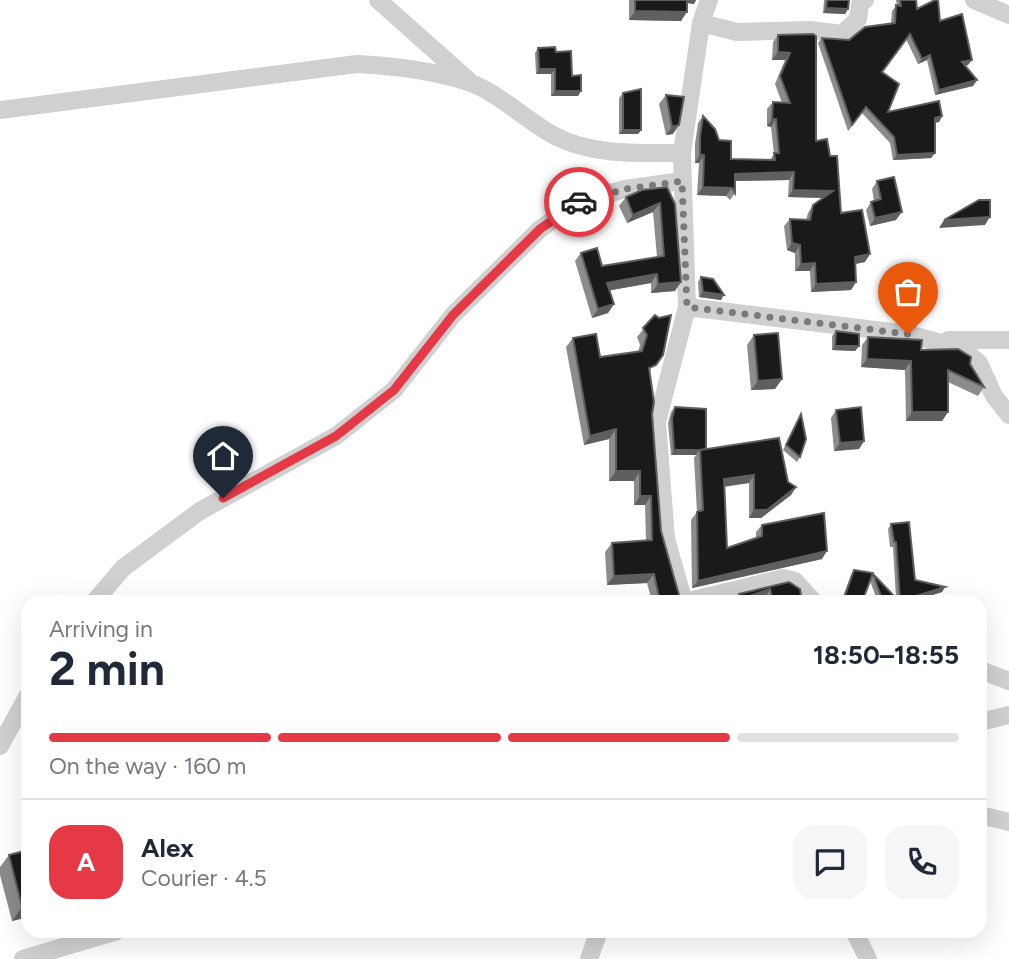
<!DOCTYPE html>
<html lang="en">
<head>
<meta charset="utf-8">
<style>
  :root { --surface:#fff; --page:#f6f6f7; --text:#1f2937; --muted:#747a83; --line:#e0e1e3; --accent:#e63946 }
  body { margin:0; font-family:Figtree,sans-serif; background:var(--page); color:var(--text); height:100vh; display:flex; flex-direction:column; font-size:26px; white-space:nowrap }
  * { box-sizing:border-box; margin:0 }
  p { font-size:23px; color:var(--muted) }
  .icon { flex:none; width:38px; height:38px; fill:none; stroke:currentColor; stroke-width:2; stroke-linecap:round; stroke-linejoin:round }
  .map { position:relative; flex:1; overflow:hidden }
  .details { position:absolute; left:21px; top:595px; width:966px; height:343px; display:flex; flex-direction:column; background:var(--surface); border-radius:21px; box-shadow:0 7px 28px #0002 }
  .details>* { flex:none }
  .pin { position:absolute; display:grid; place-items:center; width:60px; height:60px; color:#fff; margin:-72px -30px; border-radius:50% 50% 50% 0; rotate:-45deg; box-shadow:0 0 7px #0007 }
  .pin .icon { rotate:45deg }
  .courier { position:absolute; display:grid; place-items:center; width:70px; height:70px; margin:-35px; border:5px solid #e63946; border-radius:50%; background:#fff; color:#222; box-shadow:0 2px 9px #0007 }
  .overview em { font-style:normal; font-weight:700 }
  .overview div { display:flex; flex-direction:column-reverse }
  .overview { display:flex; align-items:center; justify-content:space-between; height:119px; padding:0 28px }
  h1 { font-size:46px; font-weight:700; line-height:52px }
  .bar { display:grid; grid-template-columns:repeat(4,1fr); gap:10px 7px; align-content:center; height:84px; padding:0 28px }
  .bar i { height:9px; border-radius:5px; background:var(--line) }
  .bar .on { background:var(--accent) }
  .bar p { grid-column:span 4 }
  .line { display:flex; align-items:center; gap:18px; padding:0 28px; border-top:2px solid var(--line) }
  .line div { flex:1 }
  .round { display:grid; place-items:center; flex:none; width:74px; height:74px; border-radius:21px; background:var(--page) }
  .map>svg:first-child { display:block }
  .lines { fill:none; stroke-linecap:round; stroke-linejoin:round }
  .minor { stroke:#d0d0d0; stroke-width:18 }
  .wall { fill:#8c8c8c }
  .shaded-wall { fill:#5f5f5f }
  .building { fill:#1a1a1a; stroke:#5f5f5f; stroke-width:2 }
  .done { stroke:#7a7a7a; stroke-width:7; stroke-dasharray:0 12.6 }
  .route { stroke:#e63946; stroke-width:9 }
</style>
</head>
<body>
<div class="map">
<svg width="1009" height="959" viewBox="0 0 1009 959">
  <rect width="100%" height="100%" fill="#fff"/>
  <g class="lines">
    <g class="minor">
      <polyline points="378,0 468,80"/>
      <polyline points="974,0 1009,15"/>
      <polyline points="701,23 737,32 810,30 842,34 858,19 860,4 865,0"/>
      <path d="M0,110L357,64C395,66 432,70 468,82C500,93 526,121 555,136C593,156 640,153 682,153"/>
      <polyline points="687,307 908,334 963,349 979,363 994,396 1009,415"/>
      <polyline points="948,340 1009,340"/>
      <polyline points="94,602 123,568 200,511 336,436 394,390 453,315 540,229 578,202 625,189 682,181"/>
      <polyline points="684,602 666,539 657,422 687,307 682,153 701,23 709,0"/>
      <polyline points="685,602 783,578 795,581 814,602"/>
      <polyline points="980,670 1009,681"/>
      <polyline points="980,722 1009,715"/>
      <polyline points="0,746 28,695"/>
      <polyline points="980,815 1009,822"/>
      <polyline points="854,931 868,959"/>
      <polyline points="23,959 117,931"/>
      <polyline points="589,959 599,931"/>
    </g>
  </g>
  <g class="wall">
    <polygon points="629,0 696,0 694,4 687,3 681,21 629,20"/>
    <polygon points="824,0 849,0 848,9 845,14 823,13"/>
    <polygon points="896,0 916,0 917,9 940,21 968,65 965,66 977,80 973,86 935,95 927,60 918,64 906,39 882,72 888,112 942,116 939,122 935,123 935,153 931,158 893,160 890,143 862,113 848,131 818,43 822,38 849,40 891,23 892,11 897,5"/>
    <polygon points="813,34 816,141 841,213 865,262 855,264 856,282 851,290 811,292 810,271 795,271 795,253 787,250 784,226 790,219 806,220 808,213 813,205 823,198 788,197 789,180 735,181 735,193 730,200 726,196 697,195 699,163 695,163 695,144 698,123 703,116 731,159 770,160 774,154 771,127 767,126 767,109 773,102 782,103 775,84 785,60 772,60 773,42 778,35"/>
    <polygon points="538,48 556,52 572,76 581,91 578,96 551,96 551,74 536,74 535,53"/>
    <polygon points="623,93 641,130 638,134 619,134 619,98"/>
    <polygon points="666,95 673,134 666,135 659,104"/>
    <polygon points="877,181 896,220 870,226 866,210 871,202 874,201 872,189"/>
    <polygon points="667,187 675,291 651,293 651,283 610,290 614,304 608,313 592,318 575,261 581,253 602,266 657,257 653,212 627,223 619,206 626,197"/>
    <polygon points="701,277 721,300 699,297 698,282"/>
    <polygon points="655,315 650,374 661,531 681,602 652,602 647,583 607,585 605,552 612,543 646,541 645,505 634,505 634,481 609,481 609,439 584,445 566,347 573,338 600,357 638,352 640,345 637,337"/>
    <polygon points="836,331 859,346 855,351 832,350 832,336"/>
    <polygon points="754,335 782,379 775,389 751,390 747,345"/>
    <polygon points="868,337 970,364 984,387 978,396 948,382 948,412 942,421 906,421 905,370 861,367 862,345"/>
    <polygon points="675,407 706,449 788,482 796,487 791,495 761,518 749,518 749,483 724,487 727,548 756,538 756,532 762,525 822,559 692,588 691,520 697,512 694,458 696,455 671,455 668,423 671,412"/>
    <polygon points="836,410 864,441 859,449 834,451 831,418"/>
    <polygon points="801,414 800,457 797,462 783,450"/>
    <polygon points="891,524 915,580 945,587 942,592 910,602 878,602 870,581 862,602 841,602 851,575 854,570 873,574 896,598 893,547 890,547 888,529"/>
    <polygon points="789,582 802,601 801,602 766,602 765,598 750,602 734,602 739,594"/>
    <polygon points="28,767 28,792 25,772"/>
    <polygon points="9,855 28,917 12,921 0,875 0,867"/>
  </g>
  <g class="shaded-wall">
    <polygon points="682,0 696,0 694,4 680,2"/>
    <polygon points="826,8 848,9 845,14 823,13"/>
    <polygon points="635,11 687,12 681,21 629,20"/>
    <polygon points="778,52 790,53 785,60 772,60"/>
    <polygon points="930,55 927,60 918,64 922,59"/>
    <polygon points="972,60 968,65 959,67 962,62"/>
    <polygon points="539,69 555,69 551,74 536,74"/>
    <polygon points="977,80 973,86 935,95 939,90"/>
    <polygon points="555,91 581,91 578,96 551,96"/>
    <polygon points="942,116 939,122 931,123 935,118"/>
    <polygon points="772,119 776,119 771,127 767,126"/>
    <polygon points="679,125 673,134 666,135 672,127"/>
    <polygon points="623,130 641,130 638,134 619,134"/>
    <polygon points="935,153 931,158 893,160 897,155"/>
    <polygon points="700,155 704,155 699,163 695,163"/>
    <polygon points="794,172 789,180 730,181 735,174"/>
    <polygon points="703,187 732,188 726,196 697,195"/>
    <polygon points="793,190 833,191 828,198 788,197"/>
    <polygon points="660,203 653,212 627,223 633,215"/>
    <polygon points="902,212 896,220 870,226 875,218"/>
    <polygon points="990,217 985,225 939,228 944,220"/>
    <polygon points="792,243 800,245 795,253 787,250"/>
    <polygon points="870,254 865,262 850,265 855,257"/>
    <polygon points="815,263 810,271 795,271 801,264"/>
    <polygon points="657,274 651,283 601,292 607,283"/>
    <polygon points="681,282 675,291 651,293 658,284"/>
    <polygon points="856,282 851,290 811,292 816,284"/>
    <polygon points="703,292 724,295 721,300 699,297"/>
    <polygon points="614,304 608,313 592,318 598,309"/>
    <polygon points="835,346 859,346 855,351 832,350"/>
    <polygon points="867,359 911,361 905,370 861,367"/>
    <polygon points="782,379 775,389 751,390 758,381"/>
    <polygon points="912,412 948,412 942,421 906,421"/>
    <polygon points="616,429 609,439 584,445 590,436"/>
    <polygon points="864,441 859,449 834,451 840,443"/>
    <polygon points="674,450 699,450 696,455 671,455"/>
    <polygon points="616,471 640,471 634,481 609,481"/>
    <polygon points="754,475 749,483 719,487 724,479"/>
    <polygon points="796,487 791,495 761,518 749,518 754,510"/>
    <polygon points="640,496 651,496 645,505 634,505"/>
    <polygon points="827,551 822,559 692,588 698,581"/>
    <polygon points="654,574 647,583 607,585 614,576"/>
    <polygon points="945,587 942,592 910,602 900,602"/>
    <polygon points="770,589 765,598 750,602 738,602 741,599"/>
    <polygon points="28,905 28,917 12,921 22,907"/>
  </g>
  <g class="building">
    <polygon points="635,0 687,0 687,12 635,11"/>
    <polygon points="827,0 849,0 848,9 826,8"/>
    <polygon points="900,0 916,0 917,9 935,0 938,0 940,21 962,14 972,60 962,62 977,80 939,90 930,55 922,59 910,34 882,72 899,84 888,112 939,101 942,116 935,118 935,153 897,155 894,137 866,107 852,125 822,38 849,40 865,27 895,23 896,5 901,6"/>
    <polygon points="813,34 816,36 816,141 827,139 830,156 837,156 841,213 862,210 870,254 855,257 856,282 816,284 815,263 801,264 800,245 792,243 790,219 810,220 813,205 833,191 793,190 794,172 735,174 735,193 732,188 703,187 704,155 700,155 700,136 703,116 715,129 719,140 731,141 731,159 775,160 774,153 779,153 776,119 772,119 773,102 790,103 780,76 790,53 778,52 778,35"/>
    <polygon points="555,47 556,52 571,51 572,76 581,75 581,91 555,91 555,69 539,69 538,48"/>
    <polygon points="641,89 641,130 623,130 623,93"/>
    <polygon points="666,95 684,97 679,125 672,127"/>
    <polygon points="894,177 902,212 875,218 871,202 881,199 877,181"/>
    <polygon points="667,187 675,204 681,282 658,284 657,274 607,283 614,304 598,309 581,253 597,248 602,266 664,256 660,203 633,215 626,197 642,190"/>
    <polygon points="979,200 990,200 990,217 944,220"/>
    <polygon points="701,277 713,279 724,295 703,292"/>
    <polygon points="655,315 659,318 671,315 663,355 656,365 649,368 654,402 652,414 661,531 681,602 660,602 654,574 614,576 612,543 652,540 651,496 640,496 640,471 616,471 616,429 590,436 573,338 596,334 600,357 642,351 647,335 643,328"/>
    <polygon points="836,331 859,334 859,346 835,346"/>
    <polygon points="778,333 782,379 758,381 754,335"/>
    <polygon points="868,337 922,340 921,350 958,349 971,357 970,364 984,387 948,370 948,412 912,412 911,361 867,359"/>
    <polygon points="675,407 706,409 706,449 700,450 674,450 672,418"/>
    <polygon points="861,407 864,441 840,443 836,410"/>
    <polygon points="801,414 806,439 800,457 786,445"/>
    <polygon points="779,438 788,482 796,487 767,510 754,510 754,475 724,479 727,548 762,536 762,525 824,513 827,551 698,581 697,512 703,510 700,450"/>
    <polygon points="909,522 915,580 945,587 900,601 896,542 894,542 891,524"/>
    <polygon points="854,570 873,573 862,602 844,602 843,601"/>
    <polygon points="873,574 898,600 899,602 883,602"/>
    <polygon points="789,582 800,589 802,601 796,602 773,602 770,589 741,599 739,594"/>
    <polygon points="28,850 28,905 22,907 9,855"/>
  </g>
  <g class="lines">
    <polyline class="done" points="579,202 625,189 682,181 687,307 908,334"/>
    <polyline class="route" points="223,498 336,436 394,390 453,315 540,229 579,202"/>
  </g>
</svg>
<div class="pin" style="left:908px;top:334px;background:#ea580c"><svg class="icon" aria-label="bag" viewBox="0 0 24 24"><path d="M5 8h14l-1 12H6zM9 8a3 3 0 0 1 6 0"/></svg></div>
<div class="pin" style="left:223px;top:498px;background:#1f2937"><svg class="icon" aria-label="home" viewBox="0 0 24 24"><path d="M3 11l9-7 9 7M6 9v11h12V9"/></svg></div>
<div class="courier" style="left:579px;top:202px"><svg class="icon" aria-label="car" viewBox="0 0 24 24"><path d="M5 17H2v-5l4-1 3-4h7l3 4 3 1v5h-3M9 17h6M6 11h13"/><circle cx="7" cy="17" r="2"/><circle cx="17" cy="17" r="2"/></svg></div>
<section class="details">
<div class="overview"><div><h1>2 min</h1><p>Arriving in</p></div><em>18:50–18:55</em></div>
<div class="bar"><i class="on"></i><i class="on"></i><i class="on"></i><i></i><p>On the way · 160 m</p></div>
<div class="line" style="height:126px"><b class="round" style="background:var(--accent);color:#fff">A</b><div><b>Alex</b><p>Courier · 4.5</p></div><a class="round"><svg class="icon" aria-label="chat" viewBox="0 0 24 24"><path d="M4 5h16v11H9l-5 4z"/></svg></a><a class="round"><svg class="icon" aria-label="phone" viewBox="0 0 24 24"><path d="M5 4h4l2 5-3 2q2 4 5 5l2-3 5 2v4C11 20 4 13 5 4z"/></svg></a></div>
</section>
</div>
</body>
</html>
